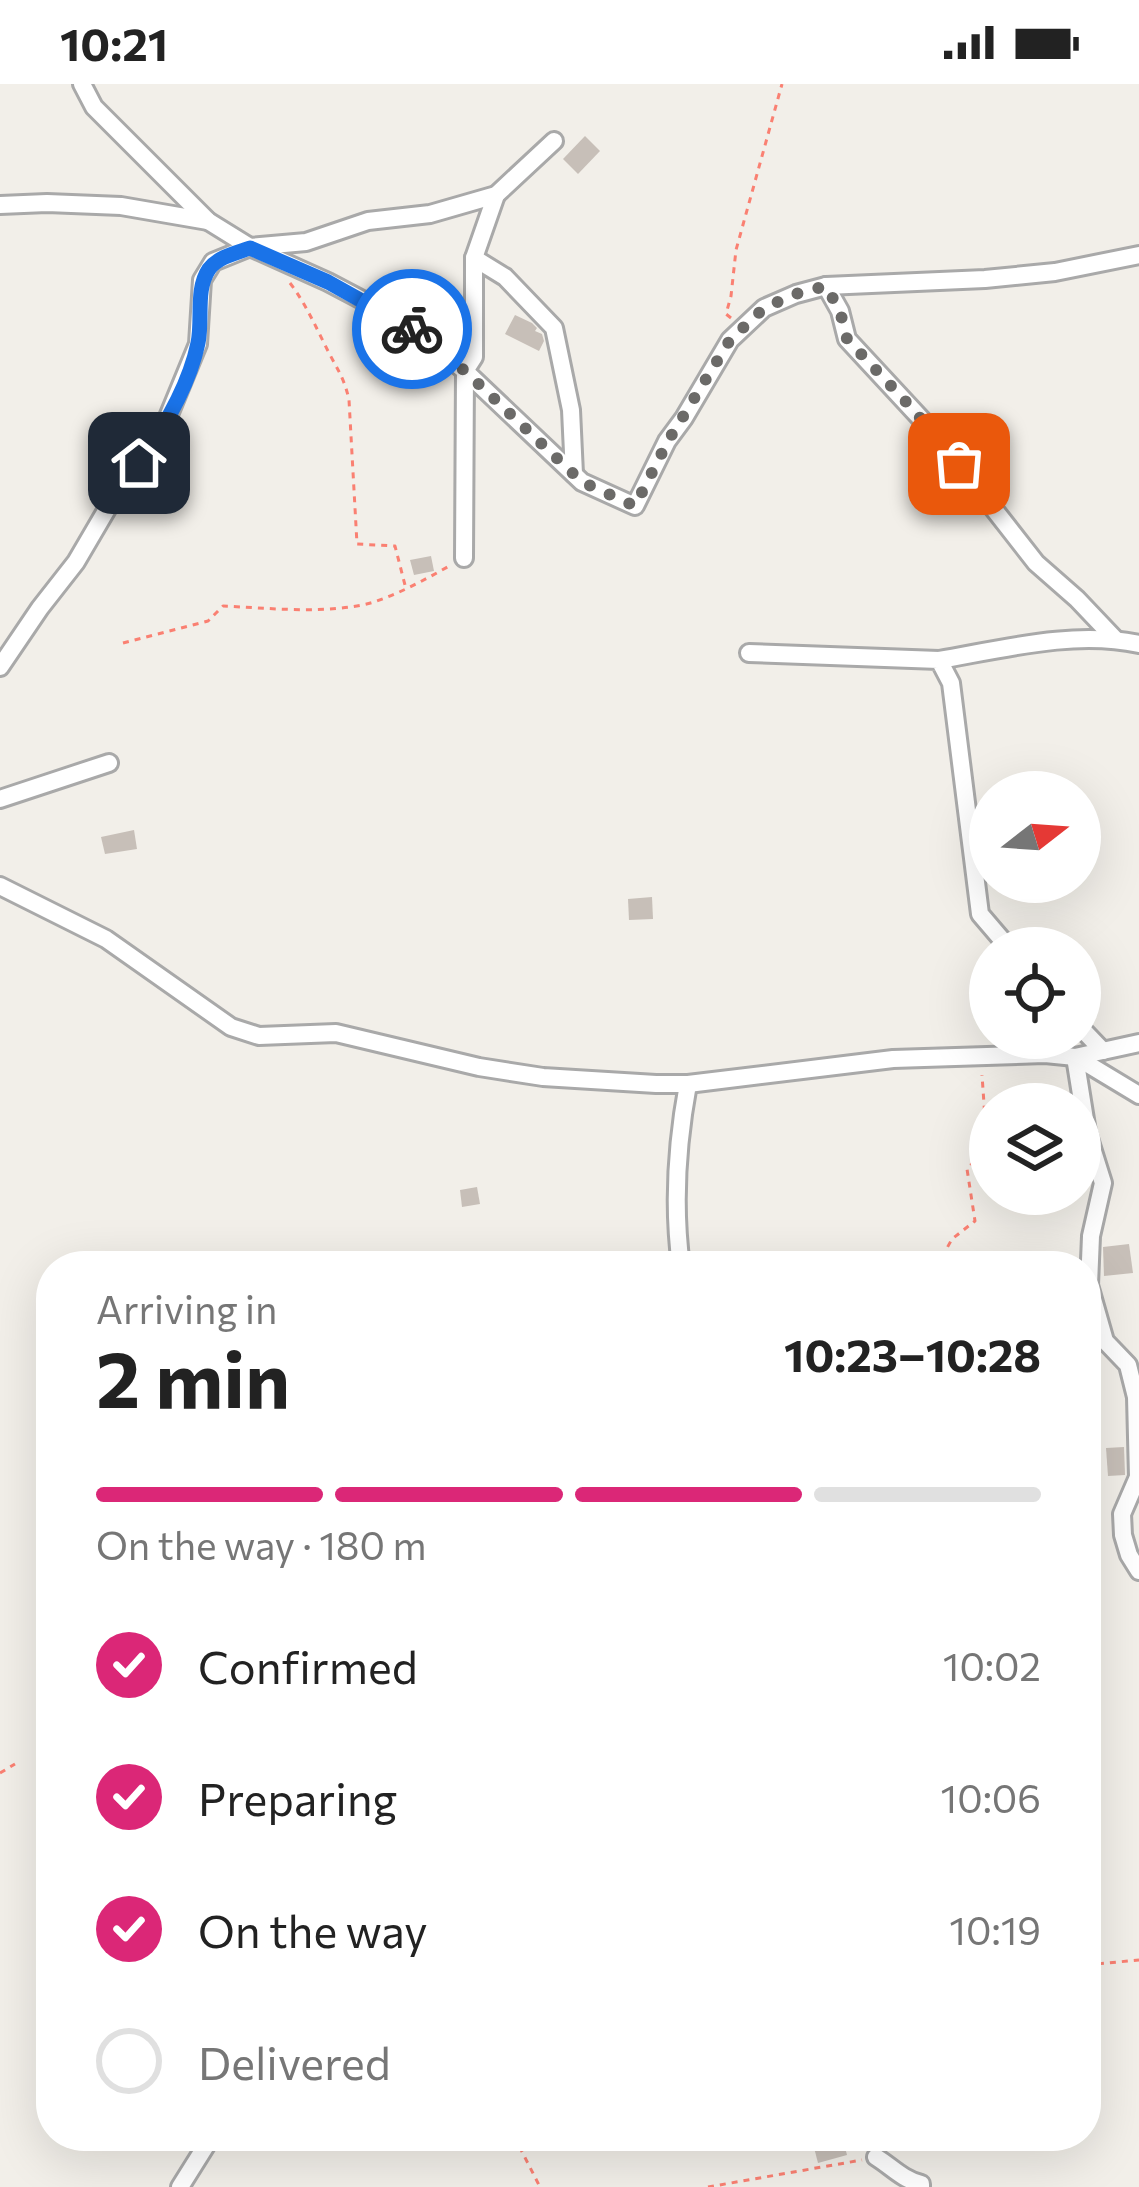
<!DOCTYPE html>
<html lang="en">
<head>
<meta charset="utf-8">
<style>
  :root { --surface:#fff; --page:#f2f2f2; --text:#222; --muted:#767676; --line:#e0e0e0; --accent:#db2777 }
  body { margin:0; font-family:Commissioner,sans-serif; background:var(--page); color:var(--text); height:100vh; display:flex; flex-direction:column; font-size:45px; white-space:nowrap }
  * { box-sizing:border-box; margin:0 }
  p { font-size:39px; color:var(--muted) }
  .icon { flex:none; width:66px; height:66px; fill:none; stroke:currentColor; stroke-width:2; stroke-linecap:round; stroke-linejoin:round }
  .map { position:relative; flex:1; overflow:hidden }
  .side { position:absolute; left:36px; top:1167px; width:1065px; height:900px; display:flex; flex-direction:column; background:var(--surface); border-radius:48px; box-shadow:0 12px 48px #0002 }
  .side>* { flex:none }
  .needle { width:78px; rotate:73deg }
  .controls { position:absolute; left:969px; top:687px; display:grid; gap:24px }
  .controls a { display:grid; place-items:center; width:132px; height:132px; border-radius:50%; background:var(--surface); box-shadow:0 12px 48px #0002; font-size:60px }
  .pin { position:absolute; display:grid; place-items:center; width:102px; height:102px; color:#fff; margin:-51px; border-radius:24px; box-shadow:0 6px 18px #0006 }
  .courier { position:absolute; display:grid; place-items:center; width:120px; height:120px; margin:-60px; border:9px solid #1a73e8; border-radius:50%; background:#fff; color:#222; box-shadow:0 3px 15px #0007 }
  .head em { font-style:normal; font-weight:700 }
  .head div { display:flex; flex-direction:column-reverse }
  .head { display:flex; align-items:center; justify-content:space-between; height:204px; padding:0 60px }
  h1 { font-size:78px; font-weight:700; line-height:90px }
  .bar { display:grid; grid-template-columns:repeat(4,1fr); gap:18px 12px; align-content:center; height:144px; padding:0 60px }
  .bar i { height:15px; border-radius:9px; background:var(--line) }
  .bar .active { background:var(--accent) }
  .bar p { grid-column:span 4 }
  ol { padding:0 60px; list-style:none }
  li { display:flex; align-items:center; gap:36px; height:132px }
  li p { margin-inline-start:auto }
  li .icon { padding:12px; border-radius:50%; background:var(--accent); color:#fff; stroke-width:4 }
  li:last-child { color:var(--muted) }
  li i { width:66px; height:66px; border:6px solid var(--line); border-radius:50% }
  .status { display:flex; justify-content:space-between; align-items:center; height:84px; padding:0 60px; background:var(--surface); direction:ltr }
  .status svg { height:33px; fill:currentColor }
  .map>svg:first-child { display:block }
  .building { fill:#c7bfb8 }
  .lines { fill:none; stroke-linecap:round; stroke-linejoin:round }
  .minor-casing { stroke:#a9a9a9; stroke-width:22 }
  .path { stroke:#fa8072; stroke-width:3; stroke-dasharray:6 6; stroke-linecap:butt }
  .minor { stroke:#fff; stroke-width:16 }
  .done { stroke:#6b6a68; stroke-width:12; stroke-dasharray:0 21.6 }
  .route { stroke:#1a73e8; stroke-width:15 }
</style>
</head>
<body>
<div class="status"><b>10:21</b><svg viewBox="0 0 49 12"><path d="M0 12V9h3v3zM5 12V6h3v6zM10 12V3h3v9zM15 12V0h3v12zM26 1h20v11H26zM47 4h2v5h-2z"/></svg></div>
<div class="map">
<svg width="1139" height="2103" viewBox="0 0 1139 2103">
  <rect width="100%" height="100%" fill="#f2efe9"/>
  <g class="building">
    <polygon points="585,52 600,67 578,90 563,75"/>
    <polygon points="515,231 532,239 537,244 535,247 542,250 544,257 539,267 505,250"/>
    <polygon points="431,472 434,487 414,491 410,476"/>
    <polygon points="134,746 137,765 105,770 101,753"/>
    <polygon points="652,813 653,835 629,836 628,815"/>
    <polygon points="477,1103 480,1120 462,1123 460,1106"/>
    <polygon points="1129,1160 1133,1189 1104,1192 1103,1163"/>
    <polygon points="1124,1363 1125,1391 1108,1392 1106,1364"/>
    <polygon points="811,2052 842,2052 847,2071 818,2079"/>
  </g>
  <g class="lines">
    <g class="minor-casing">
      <g id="minor">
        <polyline points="82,0 94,23 208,137 250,163 328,198 404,238 465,287 582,398 635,422 667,357 684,334 730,256 764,224 796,210 826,202 985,195 1055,188 1139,171"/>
        <polyline points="0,121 47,119 121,122 208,137"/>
        <polyline points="474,174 505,193 554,244 571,326 574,390"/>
        <polyline points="826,202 840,227 847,255 936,351 1036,479 1077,515 1115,555"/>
        <polyline points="464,474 465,287 474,273 474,174 496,111"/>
        <polyline points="749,569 939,576 951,599 980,830 1009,864"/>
        <path d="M939,576C1003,565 1074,546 1139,560"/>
        <polyline points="0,583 40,524 76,478 117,408 161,350 198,260 202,196 213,178 250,163 306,158 368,137 430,130 496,111 554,57"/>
        <polyline points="0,715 109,679"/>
        <polyline points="0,802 106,855 231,943 259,952 336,949 479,983 543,993 656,1000 688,1000 893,975 1045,970 1075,973 1139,959"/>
        <polyline points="1080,943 1103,967"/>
        <polyline points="1075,973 1087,1048 1103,1099 1091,1152 1089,1201 1105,1257 1128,1281 1136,1313 1138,1393 1122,1430 1123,1451 1129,1471 1139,1487"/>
        <polyline points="1076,973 1139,1011"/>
        <path d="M681,1182C673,1122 677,1059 688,1000"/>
        <path d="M876,2073C892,2083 902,2095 921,2100V2103"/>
        <polyline points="180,2103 212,2052"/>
      </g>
    </g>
    <g class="path">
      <path d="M290,199C305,219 314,239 325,261C335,282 344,292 349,316L357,460L395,462L406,505"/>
      <polyline points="731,234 726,230 731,212 736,166 782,0"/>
      <path d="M123,559L208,537L223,522C269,524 330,531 374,518C401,509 426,495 451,481"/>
      <polyline points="908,1182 911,1178 942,1173 952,1155 975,1137 967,1085 987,1063 982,991"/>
      <polyline points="0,1689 15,1680"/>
      <polyline points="1086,1881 1139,1876"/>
      <polyline points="514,2052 540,2103"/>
      <polyline points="708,2103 862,2076"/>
    </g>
    <use href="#minor" class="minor"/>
  </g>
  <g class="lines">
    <polyline class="done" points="412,245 465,287 582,398 635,422 668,357 730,256 764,224 796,210 826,202 840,227 847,255 909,321 959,380"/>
    <path class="route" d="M139,379C164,344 189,302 198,259C203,235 195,206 209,185C218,173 236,169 250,164L328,198L412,245"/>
  </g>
</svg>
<div class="controls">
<a><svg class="needle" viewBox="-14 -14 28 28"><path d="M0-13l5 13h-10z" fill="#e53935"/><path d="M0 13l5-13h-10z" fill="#767676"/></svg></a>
<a><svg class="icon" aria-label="locate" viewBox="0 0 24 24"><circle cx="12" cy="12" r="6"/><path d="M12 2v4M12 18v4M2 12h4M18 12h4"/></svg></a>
<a><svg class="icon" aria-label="layers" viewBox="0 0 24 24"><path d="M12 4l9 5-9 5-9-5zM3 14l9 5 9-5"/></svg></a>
</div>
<div class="pin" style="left:959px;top:380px;background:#ea580c"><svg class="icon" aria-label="bag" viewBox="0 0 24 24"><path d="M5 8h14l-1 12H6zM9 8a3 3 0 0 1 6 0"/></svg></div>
<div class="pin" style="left:139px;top:379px;background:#1f2937"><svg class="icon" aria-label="home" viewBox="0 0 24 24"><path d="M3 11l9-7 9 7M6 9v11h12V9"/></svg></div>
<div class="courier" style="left:412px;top:245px"><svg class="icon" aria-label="bike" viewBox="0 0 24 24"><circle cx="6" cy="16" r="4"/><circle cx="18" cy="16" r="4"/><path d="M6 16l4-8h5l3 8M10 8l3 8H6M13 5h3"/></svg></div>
<section class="side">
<div class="head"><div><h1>2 min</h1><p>Arriving in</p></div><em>10:23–10:28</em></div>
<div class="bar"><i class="active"></i><i class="active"></i><i class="active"></i><i></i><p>On the way · 180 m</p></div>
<ol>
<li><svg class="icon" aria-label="check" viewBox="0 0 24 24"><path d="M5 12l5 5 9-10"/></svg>Confirmed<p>10:02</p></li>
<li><svg class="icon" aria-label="check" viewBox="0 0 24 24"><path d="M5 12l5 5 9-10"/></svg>Preparing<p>10:06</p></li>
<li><svg class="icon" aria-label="check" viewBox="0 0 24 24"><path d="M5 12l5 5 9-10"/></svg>On the way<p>10:19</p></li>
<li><i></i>Delivered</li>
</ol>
</section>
</div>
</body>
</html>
